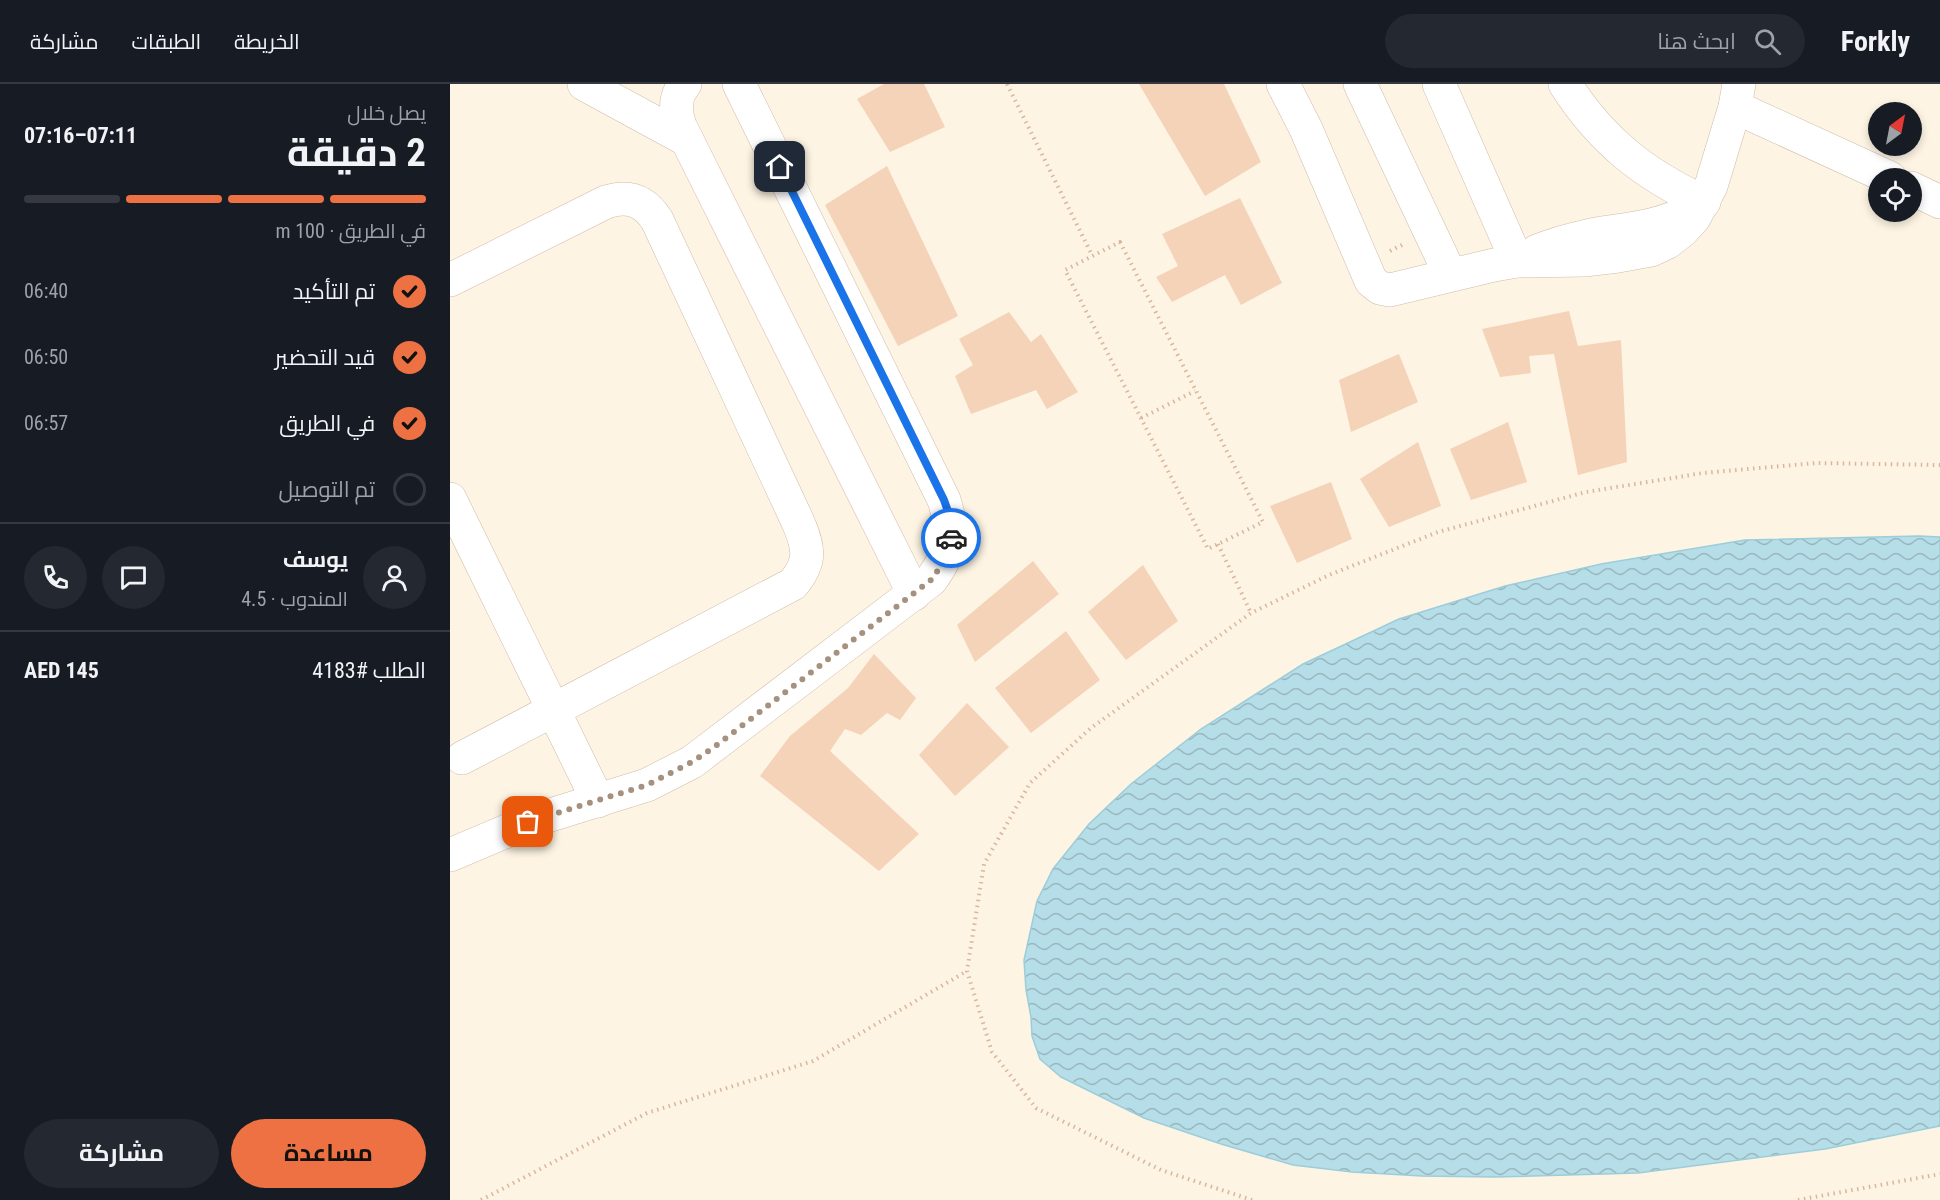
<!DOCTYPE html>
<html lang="ar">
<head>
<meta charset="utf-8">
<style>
  :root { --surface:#171b24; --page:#242831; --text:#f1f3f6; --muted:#9ea1a6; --line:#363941; --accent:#ed7142 }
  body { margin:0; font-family:"Roboto Condensed",Cairo,sans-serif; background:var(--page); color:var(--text); direction:rtl; height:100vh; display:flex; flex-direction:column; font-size:22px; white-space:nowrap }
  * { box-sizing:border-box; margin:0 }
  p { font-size:20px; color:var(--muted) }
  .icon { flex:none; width:33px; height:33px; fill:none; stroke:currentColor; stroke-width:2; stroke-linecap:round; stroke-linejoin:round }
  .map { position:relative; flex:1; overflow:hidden; direction:ltr }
  .drawer { display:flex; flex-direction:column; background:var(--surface); width:450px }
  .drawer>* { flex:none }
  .needle { width:39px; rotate:32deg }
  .tools { position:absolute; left:1418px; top:18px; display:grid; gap:12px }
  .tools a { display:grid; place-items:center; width:54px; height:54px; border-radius:50%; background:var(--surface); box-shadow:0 3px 9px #0003; font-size:30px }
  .pin { position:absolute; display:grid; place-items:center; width:51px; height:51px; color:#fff; margin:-26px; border-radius:12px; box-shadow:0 3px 9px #0006 }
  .courier { position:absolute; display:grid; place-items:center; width:60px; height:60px; margin:-30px; border:4px solid #1a73e8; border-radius:50%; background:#fff; color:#222; box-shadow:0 2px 8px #0007 }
  .head em { font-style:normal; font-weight:700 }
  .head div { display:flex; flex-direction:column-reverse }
  .head { display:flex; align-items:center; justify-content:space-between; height:102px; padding:0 24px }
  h1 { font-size:39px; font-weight:700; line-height:45px }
  .bar { display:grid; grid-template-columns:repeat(4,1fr); gap:9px 6px; align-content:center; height:72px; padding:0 24px }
  .bar i { height:8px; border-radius:4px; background:var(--line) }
  .bar .current { background:var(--accent) }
  .bar p { grid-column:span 4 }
  .line { display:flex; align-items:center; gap:15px; padding:0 24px; border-top:2px solid var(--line) }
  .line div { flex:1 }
  .round { display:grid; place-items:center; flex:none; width:63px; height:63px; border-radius:32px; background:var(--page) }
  ol { padding:0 24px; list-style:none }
  li { display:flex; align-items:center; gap:18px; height:66px }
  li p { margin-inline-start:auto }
  li .icon { padding:6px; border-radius:50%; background:var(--accent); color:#111; stroke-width:4 }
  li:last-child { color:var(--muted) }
  li i { width:33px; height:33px; border:3px solid var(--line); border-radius:50% }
  .primary-button { display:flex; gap:12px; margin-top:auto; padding:12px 24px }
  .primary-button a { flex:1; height:69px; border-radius:36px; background:var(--accent); color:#111; font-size:24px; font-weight:700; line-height:69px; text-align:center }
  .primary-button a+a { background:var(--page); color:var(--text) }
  header { display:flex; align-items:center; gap:36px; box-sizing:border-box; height:84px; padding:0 30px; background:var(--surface); border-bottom:2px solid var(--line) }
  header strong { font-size:28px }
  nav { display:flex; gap:33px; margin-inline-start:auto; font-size:21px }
  .search { width:420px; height:54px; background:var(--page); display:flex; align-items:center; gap:15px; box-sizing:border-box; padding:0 21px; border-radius:33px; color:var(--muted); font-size:22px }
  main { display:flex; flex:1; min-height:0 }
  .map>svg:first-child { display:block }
  .water { fill:url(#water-waves); stroke:#9ccdda; stroke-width:1.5 }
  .building { fill:#f4d3b9 }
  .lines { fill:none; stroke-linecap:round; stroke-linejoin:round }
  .minor-casing { stroke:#cfbca9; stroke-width:34 }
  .path { stroke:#d9b79c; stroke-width:4; stroke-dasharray:1.5 4.5; stroke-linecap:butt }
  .minor { stroke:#fff; stroke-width:33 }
  .done { stroke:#a5917e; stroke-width:6; stroke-dasharray:0 10.8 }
  .route { stroke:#1a73e8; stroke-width:8 }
</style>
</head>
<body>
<header>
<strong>Forkly</strong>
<div class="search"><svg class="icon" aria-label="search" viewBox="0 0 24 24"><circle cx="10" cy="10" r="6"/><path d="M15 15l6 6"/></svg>ابحث هنا</div>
<nav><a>الخريطة</a><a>الطبقات</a><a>مشاركة</a></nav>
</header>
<main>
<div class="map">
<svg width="1490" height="1116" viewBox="0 0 1490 1116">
  <defs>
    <pattern id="water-waves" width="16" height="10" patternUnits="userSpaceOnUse" patternTransform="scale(1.5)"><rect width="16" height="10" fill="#b6dee8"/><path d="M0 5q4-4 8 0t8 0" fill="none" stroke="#99b7be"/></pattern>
  </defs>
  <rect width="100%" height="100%" fill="#fdf4e3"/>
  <polygon class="water" points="1469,452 1490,453 1490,1042 1375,1065 1188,1089 1045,1093 972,1092 902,1088 843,1081 771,1060 694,1034 611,993 590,975 582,952 581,933 576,906 574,876 587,817 603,785 639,740 681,700 751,645 853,580 949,535 1055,502 1151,480 1295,456"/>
  <g class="building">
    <polygon points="434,0 474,0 495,43 440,68 407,15"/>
    <polygon points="689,0 774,0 811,78 755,112"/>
    <polygon points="437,82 508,232 448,262 375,121"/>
    <polygon points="790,114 832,199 791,221 775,191 722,218 706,193 728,182 712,150"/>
    <polygon points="1119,227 1128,262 1171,256 1177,378 1128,391 1104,270 1079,272 1081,289 1050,293 1032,245"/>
    <polygon points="559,228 581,258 591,250 628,308 597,325 586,306 521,330 505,292 523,281 509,255"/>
    <polygon points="949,270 968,318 901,348 889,296"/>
    <polygon points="1058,338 1077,398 1021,416 1000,365"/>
    <polygon points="968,358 991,422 939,443 910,395"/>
    <polygon points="881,398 902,455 847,479 820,422"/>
    <polygon points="583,477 609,510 525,578 507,541"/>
    <polygon points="693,481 728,537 676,576 638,528"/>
    <polygon points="616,547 650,596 581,649 545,604"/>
    <polygon points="424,570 466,614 450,636 437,629 411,651 395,645 380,667 469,750 429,787 310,692 340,652 398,604"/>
    <polygon points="517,619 559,663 505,712 469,671"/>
  </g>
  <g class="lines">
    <g class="minor-casing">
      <g id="minor">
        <polyline points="134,0 237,56"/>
        <path d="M235,0C224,13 225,27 230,42L464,510"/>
        <polyline points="833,0 856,45 921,197 930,204 940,206 1044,181 1067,177 1134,176 1168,172 1201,166 1218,158 1232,147 1244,134 1261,102 1285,23 1289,0"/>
        <polyline points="910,0 1000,190"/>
        <polyline points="989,0 1067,177"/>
        <path d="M1115,0C1151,56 1193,90 1254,118"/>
        <polyline points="1285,23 1440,94"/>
        <polyline points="1461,104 1490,118"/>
        <path d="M1087,167C1104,160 1123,155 1141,151C1174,145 1209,144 1240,126"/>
        <path d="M0,196L156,118C178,111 194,116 207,136L348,438C359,464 362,477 343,500L12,674"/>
        <polyline points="0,415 148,717"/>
        <path d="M0,771L78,738L197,701L242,678L481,496C502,467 505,450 494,416L289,0"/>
      </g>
    </g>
    <g class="path">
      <polyline points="557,0 642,171"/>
      <polygon points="670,158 813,438 758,465 615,186"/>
      <polyline points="940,167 954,160"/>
      <polyline points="691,334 745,307"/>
      <polyline points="768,460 801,529"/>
      <polyline points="31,1116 197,1029 363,977 517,887"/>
      <polyline points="802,1116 711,1086 586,1024 542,968 517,887 534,780 580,699 641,644 801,529 879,491 988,448 1136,408 1253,389 1366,379 1490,381"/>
      <polyline points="1348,1116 1490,1090"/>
    </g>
    <use href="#minor" class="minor"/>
  </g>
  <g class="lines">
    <polyline class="done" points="78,738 197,701 242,678 263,664 481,496 494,478 501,454"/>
    <polyline class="route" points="330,83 494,416 501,436 501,454"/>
  </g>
</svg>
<div class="tools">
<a><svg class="needle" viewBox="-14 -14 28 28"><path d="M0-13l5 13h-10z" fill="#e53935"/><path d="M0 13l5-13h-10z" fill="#9ea1a6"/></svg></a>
<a><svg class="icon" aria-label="locate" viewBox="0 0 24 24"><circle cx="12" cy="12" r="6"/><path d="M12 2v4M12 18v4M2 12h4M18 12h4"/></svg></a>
</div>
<div class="pin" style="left:78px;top:738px;background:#ea580c"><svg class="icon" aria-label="bag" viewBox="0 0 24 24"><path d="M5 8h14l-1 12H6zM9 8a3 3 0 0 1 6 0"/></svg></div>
<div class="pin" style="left:330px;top:83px;background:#1f2937"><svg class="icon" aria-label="home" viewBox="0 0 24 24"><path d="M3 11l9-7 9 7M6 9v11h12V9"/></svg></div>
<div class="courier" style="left:501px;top:454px"><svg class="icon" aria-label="car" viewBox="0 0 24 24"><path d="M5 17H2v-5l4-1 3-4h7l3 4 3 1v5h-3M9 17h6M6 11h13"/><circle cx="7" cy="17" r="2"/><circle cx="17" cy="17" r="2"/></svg></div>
</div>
<section class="drawer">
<div class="head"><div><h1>2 دقيقة</h1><p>يصل خلال</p></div><em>07:11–07:16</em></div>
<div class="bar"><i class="current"></i><i class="current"></i><i class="current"></i><i></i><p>في الطريق · 100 m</p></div>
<ol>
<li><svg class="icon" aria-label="check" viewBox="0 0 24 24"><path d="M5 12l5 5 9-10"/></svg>تم التأكيد<p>06:40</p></li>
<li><svg class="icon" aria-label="check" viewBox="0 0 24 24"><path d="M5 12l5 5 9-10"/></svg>قيد التحضير<p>06:50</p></li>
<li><svg class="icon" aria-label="check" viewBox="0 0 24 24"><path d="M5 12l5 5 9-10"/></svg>في الطريق<p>06:57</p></li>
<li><i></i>تم التوصيل</li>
</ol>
<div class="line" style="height:108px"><a class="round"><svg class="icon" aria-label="person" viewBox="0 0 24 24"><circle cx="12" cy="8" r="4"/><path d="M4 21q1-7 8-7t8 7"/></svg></a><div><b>يوسف</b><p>المندوب · 4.5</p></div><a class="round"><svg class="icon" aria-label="chat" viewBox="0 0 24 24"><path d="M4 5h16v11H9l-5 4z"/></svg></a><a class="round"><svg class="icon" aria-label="phone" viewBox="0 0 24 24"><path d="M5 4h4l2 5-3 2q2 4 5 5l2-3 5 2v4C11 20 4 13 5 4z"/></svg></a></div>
<div class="line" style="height:78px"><div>الطلب #4183</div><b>AED 145</b></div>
<div class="primary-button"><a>مساعدة</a><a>مشاركة</a></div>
</section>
</main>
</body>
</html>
